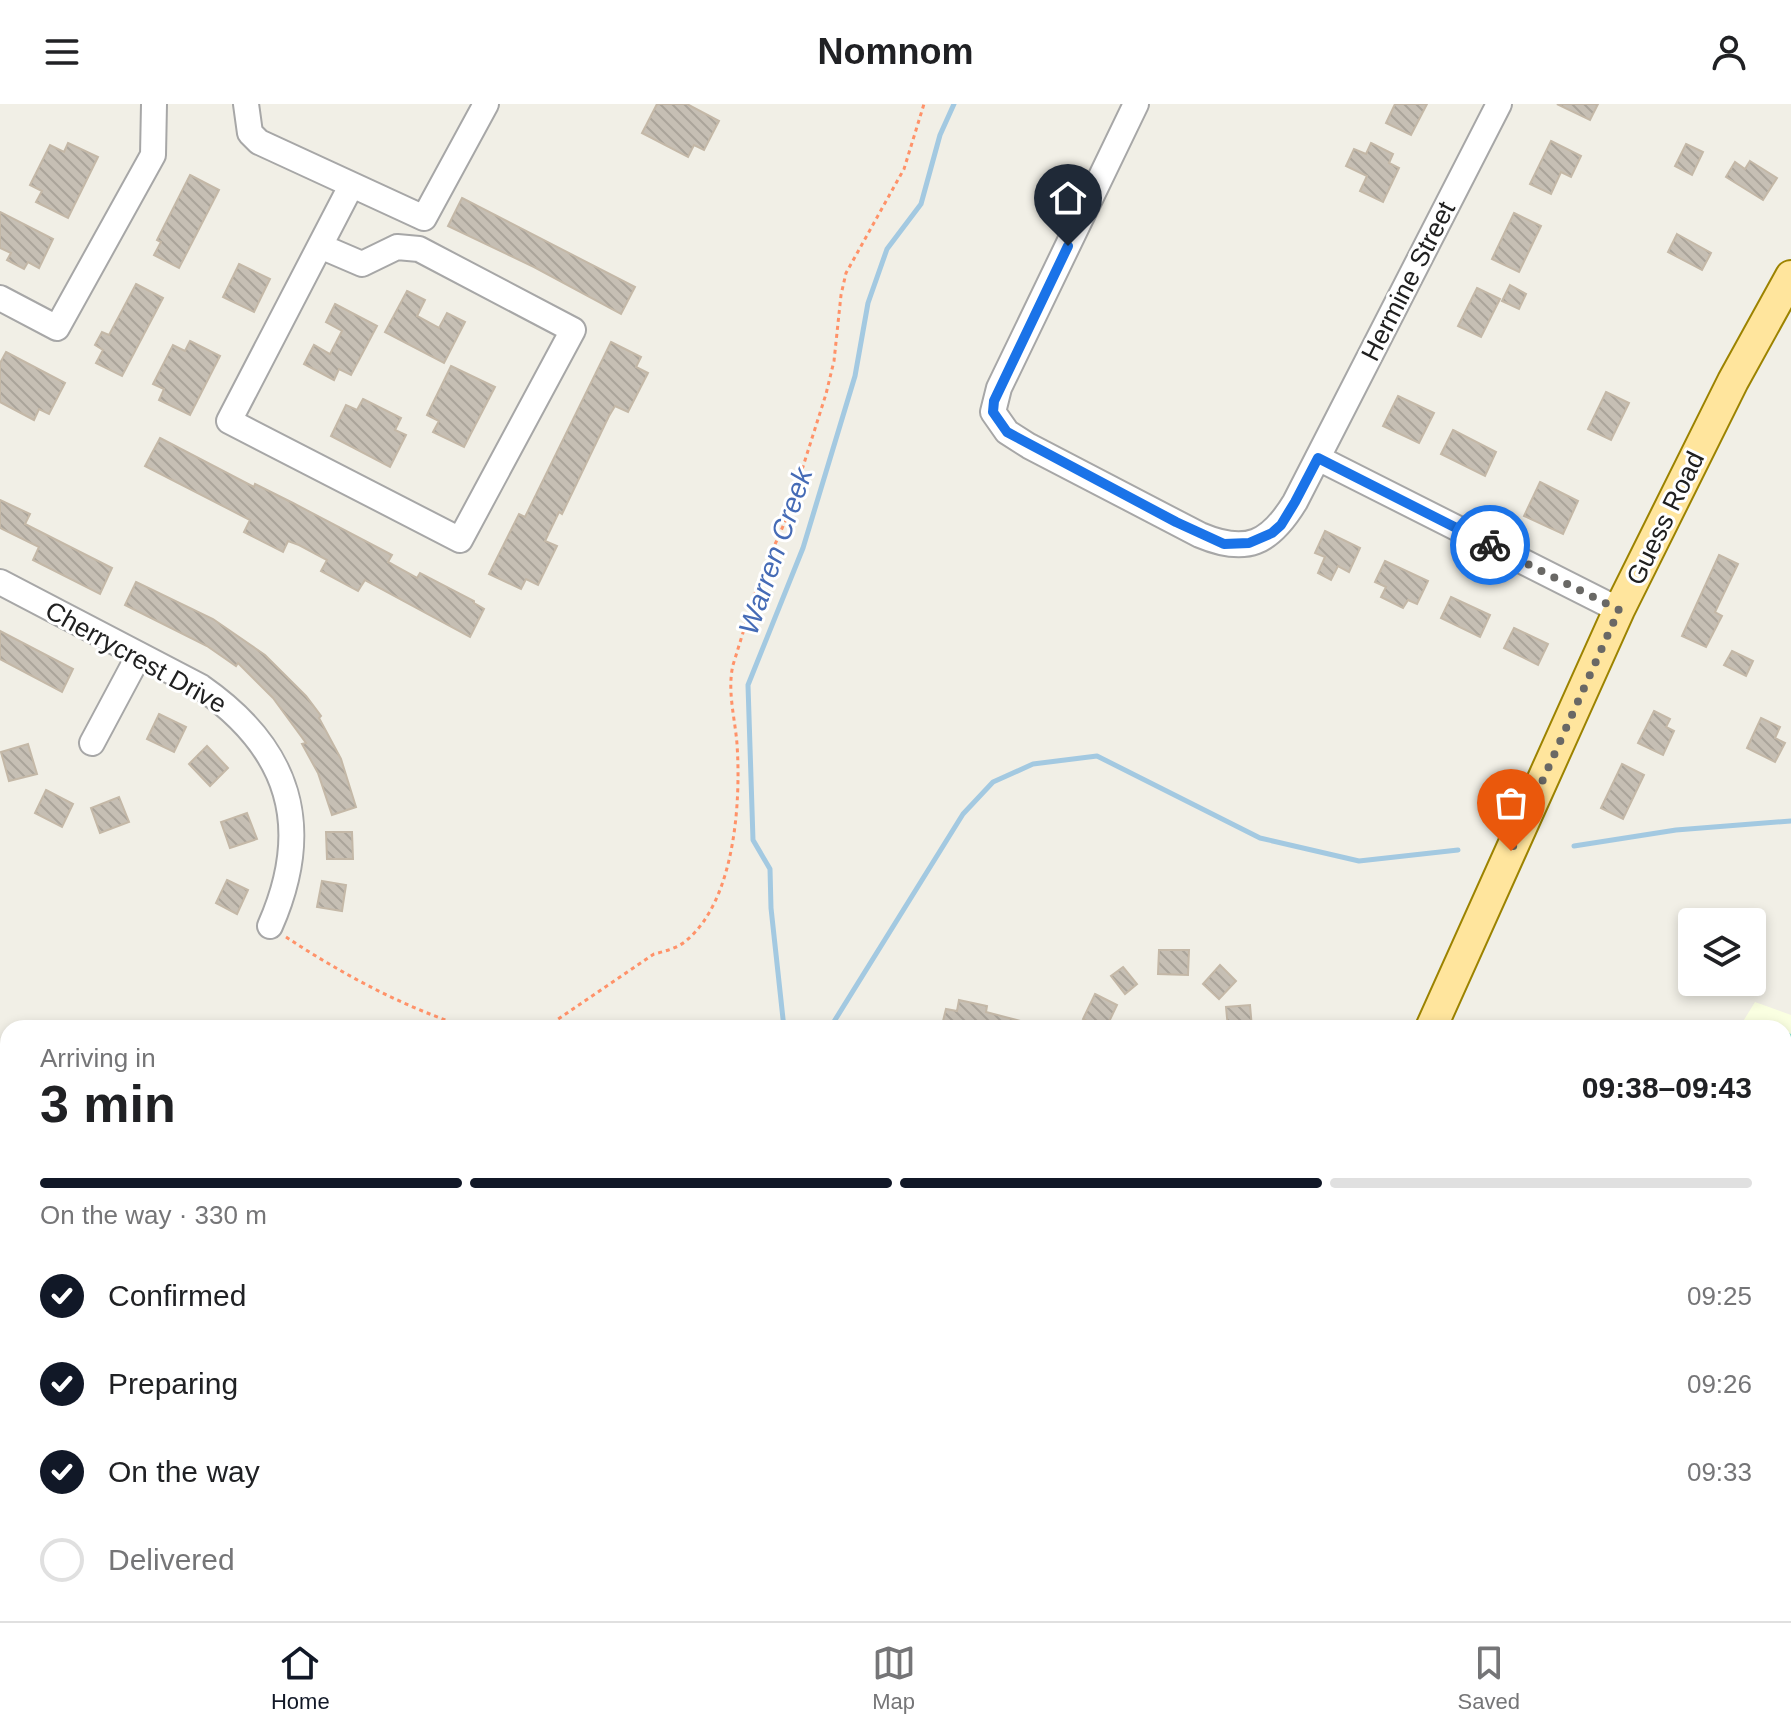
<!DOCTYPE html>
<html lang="en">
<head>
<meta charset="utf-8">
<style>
  :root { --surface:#fff; --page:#f2f2f2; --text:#202124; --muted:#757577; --line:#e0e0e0; --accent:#111827 }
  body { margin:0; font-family:Arial,sans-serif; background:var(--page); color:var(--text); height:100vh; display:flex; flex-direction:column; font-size:30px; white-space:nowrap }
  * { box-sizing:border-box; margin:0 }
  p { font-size:26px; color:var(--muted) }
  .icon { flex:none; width:44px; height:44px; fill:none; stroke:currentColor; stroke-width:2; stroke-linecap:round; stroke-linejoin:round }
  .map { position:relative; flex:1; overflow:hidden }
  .sheet { position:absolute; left:0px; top:916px; width:1792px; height:602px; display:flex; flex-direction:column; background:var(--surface); border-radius:24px 24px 0 0; box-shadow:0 4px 12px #0003 }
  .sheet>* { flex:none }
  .tools { position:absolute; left:1678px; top:804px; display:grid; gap:16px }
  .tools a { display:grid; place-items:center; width:88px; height:88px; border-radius:8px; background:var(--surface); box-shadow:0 4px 12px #0003; font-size:40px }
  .pin { position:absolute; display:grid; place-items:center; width:68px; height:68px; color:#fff; margin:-82px -34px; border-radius:50% 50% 50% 0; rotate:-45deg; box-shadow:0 0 8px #0007 }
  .pin .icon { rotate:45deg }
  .courier { position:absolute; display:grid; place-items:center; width:80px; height:80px; margin:-40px; border:6px solid #1a73e8; border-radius:50%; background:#fff; color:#222; box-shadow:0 2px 10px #0007 }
  .overview em { font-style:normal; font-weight:700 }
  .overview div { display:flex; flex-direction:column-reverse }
  .overview { display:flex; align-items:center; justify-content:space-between; height:136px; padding:0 40px }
  h1 { font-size:52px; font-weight:700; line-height:60px }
  .bar { display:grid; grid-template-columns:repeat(4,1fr); gap:12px 8px; align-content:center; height:96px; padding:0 40px }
  .bar i { height:10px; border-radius:6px; background:var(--line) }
  .bar .active { background:var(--accent) }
  .bar p { grid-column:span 4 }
  ol { padding:0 40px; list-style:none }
  li { display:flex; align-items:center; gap:24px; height:88px }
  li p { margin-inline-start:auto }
  li .icon { padding:8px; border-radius:50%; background:var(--accent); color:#fff; stroke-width:4 }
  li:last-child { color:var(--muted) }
  li i { width:44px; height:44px; border:4px solid var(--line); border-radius:50% }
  header { display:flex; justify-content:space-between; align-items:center; height:104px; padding:0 40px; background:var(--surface); font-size:36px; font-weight:700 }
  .tab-bar { display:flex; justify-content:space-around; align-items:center; height:112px; border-top:2px solid var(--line); background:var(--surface); font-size:22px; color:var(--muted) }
  .tab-bar a { display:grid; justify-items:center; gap:4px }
  .tab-bar .active { color:var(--accent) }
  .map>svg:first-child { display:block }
  .education { fill:#faffe1 }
  .pitch { fill:#7fe5cf }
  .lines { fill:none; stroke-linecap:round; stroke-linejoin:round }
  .stream { stroke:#a3c9e1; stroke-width:5 }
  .building { fill:url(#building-back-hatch); stroke:#c4b8a7; stroke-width:2 }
  .minor-casing { stroke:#a7a7a7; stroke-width:28 }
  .major-casing { stroke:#9c8300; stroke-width:34 }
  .path { stroke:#ff9269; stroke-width:3; stroke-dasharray:4 4; stroke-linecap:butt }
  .minor { stroke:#fff; stroke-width:24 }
  .major { stroke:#ffe59d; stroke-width:30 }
  .done { stroke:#696865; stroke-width:8; stroke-dasharray:0 14.4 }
  .route { stroke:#1a73e8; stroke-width:10 }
  .labels { text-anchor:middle; stroke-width:6; stroke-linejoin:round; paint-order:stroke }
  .street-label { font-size:26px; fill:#202020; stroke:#fff }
  .water-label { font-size:28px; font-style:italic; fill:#456bb6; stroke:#fff }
</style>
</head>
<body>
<header><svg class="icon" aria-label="menu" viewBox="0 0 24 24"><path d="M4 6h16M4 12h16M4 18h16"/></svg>Nomnom<svg class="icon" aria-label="person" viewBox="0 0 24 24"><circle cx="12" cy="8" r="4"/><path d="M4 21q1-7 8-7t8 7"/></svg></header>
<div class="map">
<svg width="1791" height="1517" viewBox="0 0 1791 1517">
  <defs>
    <pattern id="building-back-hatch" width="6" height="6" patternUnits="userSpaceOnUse" patternTransform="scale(2)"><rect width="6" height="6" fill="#c6bfb4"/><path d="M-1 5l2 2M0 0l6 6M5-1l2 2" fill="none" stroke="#aaa49a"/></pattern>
  </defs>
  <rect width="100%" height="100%" fill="#f1efe6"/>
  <polygon class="education" points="1755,898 1791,911 1791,1194 1784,1190 1784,924 1739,924"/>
  <polygon class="pitch" points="1784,927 1791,930 1791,1174 1784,1170"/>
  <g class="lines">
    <g class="stream">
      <polyline points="1574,742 1676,726 1791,717"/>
      <polyline points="784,924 771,804 770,765 753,736 748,581 803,444 855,272 868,199 887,145 921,100 940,31 954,0"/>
      <polyline points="830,924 963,710 993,678 1033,660 1097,652 1260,734 1359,757 1458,746"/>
      <polyline points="419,1517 421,1510"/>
    </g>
  </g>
  <g class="building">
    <polygon points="657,0 687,0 719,17 704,46 694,41 688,53 642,29"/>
    <polygon points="1395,0 1427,0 1411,31 1386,19"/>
    <polygon points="1557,0 1598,0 1590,16"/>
    <polygon points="1551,37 1581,52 1571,73 1561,68 1551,90 1530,80"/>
    <polygon points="68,39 98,53 68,114 36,98 42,87 30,81 50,41 64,48"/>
    <polygon points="1371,39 1393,50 1389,59 1399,64 1383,98 1360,87 1367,72 1346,62 1354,45 1366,50"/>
    <polygon points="1686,40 1703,48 1692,71 1675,62"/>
    <polygon points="1750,57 1777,74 1763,96 1726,73 1735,58 1745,65"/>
    <polygon points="190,71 219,86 179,164 154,151 161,138 157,136"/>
    <polygon points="462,94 635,183 621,210 534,163 448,122"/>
    <polygon points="0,108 53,135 39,164 28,158 24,165 7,156 11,149 0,144"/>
    <polygon points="1514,109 1541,122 1519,168 1492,155"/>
    <polygon points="1677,130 1711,149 1702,166 1668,148"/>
    <polygon points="239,160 270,175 254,208 223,193"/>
    <polygon points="136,180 163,194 122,272 96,259 103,246 95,241 102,228 109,231"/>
    <polygon points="1510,181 1526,190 1519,205 1502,197"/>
    <polygon points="1477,184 1500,195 1481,233 1458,222"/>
    <polygon points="407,187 425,196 417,212 439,224 447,209 465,218 444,259 385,228"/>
    <polygon points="335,200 377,222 351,271 339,265 334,276 304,260 314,241 330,250 342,227 326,218"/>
    <polygon points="190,237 220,252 190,311 159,296 164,285 153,280 173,241 185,247"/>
    <polygon points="611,238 641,253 636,263 648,269 628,308 615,302 609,312 562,410 559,408 545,437 557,442 538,481 526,475 521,485 489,470 519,410 525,413"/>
    <polygon points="6,248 65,279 49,310 39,305 34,316 0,298 0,259"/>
    <polygon points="451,262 495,283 464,343 433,328 439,317 427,311"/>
    <polygon points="1606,288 1629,299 1611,336 1588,325"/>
    <polygon points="1398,292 1434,309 1419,339 1383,322"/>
    <polygon points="363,295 401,314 395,326 406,331 390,363 331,332 346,301 357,306"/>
    <polygon points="1453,326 1496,348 1485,372 1441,350"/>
    <polygon points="160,334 254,383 255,380 293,399 392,451 388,458 417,474 420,469 474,497 474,499 484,505 470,533 365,476 358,487 321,467 327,456 299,441 288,437 283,448 244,428 250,416 145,362"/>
    <polygon points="1540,378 1578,397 1563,430 1524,412"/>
    <polygon points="0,396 30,410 25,420 112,464 100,490 33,456 39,443 0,424"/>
    <polygon points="1325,427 1360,444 1349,468 1338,462 1331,476 1318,469 1325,453 1315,449"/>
    <polygon points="1719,451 1738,460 1715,508 1722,512 1706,543 1682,532"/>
    <polygon points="1385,457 1428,477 1417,500 1408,496 1403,504 1381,493 1386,483 1375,478"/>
    <polygon points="136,478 213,515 265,551 306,592 321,612 319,614 341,655 356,703 332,711 318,669 302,640 306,639 273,594 238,559 236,562 207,542 125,501"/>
    <polygon points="1451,493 1490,511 1480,533 1441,514"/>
    <polygon points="1514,524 1548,540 1538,561 1504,544"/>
    <polygon points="0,527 73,565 62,588 0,555"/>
    <polygon points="1732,547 1753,557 1746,572 1724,561"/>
    <polygon points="1654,607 1670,615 1666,623 1674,627 1663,651 1638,639"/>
    <polygon points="159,610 186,623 174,648 147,635"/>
    <polygon points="1761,614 1780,623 1775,634 1785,639 1775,658 1747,644"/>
    <polygon points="28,640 37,670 9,677 1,648"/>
    <polygon points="207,642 228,664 210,682 189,660"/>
    <polygon points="1622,660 1644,671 1623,715 1601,704"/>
    <polygon points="46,686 73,700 62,723 35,709"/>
    <polygon points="119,693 129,718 100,729 91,704"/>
    <polygon points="247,709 257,735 230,744 221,718"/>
    <polygon points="326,728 352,728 353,755 327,755"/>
    <polygon points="227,776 248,786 237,810 216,799"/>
    <polygon points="322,777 346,781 342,807 317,803"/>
    <polygon points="1159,846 1189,846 1188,871 1158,870"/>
    <polygon points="1220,861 1236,877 1219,895 1203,880"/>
    <polygon points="1123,863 1137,880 1125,890 1111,872"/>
    <polygon points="1095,890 1117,901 1106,924 1100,924 1083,915"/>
    <polygon points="959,896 987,902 986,908 1032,920 1032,924 954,924 942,921 946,905 957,907"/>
    <polygon points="1250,901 1252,924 1228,924 1226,903"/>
  </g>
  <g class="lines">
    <g class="minor-casing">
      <g id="minor">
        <polyline points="246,0 250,29 259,38 424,114 486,0"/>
        <path d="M1136,0L999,284L993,308L1007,328L1029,342L1200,431C1247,451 1270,439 1295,398L1499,0"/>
        <polyline points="320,142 362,160 397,143 419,145 573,226 460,436 229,317 351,82"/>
        <polyline points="0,194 57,224 153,51 154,0"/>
        <polyline points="1318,354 1619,506"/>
        <path d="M0,478L201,583C290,645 314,722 270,822"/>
        <polyline points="92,639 139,551"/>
        <polyline points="0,1444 8,1448"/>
        <polyline points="1784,1466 1791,1468"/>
        <polyline points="142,1510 157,1517"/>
        <polyline points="839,1510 848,1517"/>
        <polyline points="1664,1510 1668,1517"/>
        <polyline points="0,1515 8,1496"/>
        <polyline points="601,1517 605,1510"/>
        <polyline points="1629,1517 1642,1510"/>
      </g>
    </g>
    <g class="major-casing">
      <g id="major">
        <polyline points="1431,924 1619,506 1733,277 1791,172"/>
        <polyline points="1112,1517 1116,1510"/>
      </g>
    </g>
    <g class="path">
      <path d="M286,833C342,870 405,904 469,924"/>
      <path d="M545,924L654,850C666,847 678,844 687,836C735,795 741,698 737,640C735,614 727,587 733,561L759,477L787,413L826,290L834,257L841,191L846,169L904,65L924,0"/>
      <polyline points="286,1517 289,1510"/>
    </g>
    <use href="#minor" class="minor"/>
    <use href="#major" class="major"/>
  </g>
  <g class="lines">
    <polyline class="done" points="1490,441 1619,506 1511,747"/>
    <polyline class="route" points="1068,142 994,297 993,308 1007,328 1176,418 1224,440 1249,439 1272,429 1281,421 1295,398 1318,354 1490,441"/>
  </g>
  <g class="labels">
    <g class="street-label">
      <text transform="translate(1408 177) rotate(-63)" y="9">Hermine Street</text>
      <text transform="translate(1665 414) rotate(-64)" y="9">Guess Road</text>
      <text transform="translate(136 553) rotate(29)" y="9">Cherrycrest Drive</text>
    </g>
    <g class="water-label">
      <text transform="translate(775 447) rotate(-71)" y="10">Warren Creek</text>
    </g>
  </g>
</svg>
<div class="tools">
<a><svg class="icon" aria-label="layers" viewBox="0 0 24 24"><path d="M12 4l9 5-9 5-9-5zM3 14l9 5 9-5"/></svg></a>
</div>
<div class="pin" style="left:1511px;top:747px;background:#ea580c"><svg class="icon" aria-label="bag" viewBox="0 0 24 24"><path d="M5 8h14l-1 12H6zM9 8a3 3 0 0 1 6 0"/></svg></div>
<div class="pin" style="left:1068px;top:142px;background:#1f2937"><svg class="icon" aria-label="home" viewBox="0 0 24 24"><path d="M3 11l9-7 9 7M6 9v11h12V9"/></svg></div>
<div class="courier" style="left:1490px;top:441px"><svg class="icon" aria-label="bike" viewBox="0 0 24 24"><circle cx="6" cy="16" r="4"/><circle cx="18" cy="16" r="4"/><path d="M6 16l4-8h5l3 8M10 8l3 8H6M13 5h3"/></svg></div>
<section class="sheet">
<div class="overview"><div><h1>3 min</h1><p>Arriving in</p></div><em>09:38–09:43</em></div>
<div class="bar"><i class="active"></i><i class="active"></i><i class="active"></i><i></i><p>On the way · 330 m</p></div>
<ol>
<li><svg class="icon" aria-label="check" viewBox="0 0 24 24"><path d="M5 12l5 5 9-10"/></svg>Confirmed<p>09:25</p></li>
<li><svg class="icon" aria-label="check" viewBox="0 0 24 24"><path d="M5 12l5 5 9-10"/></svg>Preparing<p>09:26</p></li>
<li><svg class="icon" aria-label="check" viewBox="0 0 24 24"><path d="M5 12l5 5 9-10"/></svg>On the way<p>09:33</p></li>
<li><i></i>Delivered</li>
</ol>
</section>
</div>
<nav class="tab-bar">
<a class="active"><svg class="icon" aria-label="home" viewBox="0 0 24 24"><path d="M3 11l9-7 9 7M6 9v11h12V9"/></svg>Home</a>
<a><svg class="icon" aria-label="map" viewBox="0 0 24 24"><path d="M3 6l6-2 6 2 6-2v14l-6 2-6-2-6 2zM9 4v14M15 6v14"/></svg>Map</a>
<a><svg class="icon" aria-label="saved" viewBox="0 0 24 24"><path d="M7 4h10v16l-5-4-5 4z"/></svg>Saved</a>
</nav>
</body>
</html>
